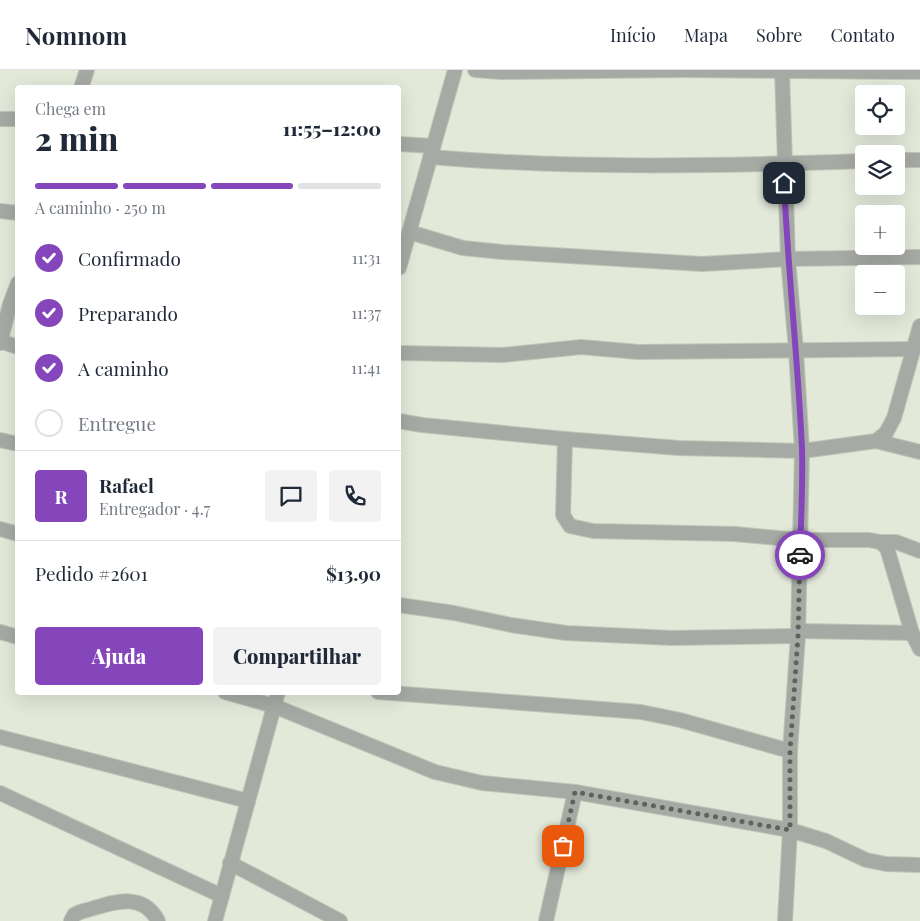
<!DOCTYPE html>
<html lang="pt">
<head>
<meta charset="utf-8">
<style>
  :root { --surface:#fff; --page:#f2f2f3; --text:#1f2937; --muted:#747a83; --line:#e0e1e3; --accent:#8546bb }
  body { margin:0; font-family:"Playfair Display",serif; background:var(--page); color:var(--text); height:100vh; display:flex; flex-direction:column; font-size:19px; white-space:nowrap }
  * { box-sizing:border-box; margin:0 }
  p { font-size:16px; color:var(--muted) }
  .icon { flex:none; width:28px; height:28px; fill:none; stroke:currentColor; stroke-width:2; stroke-linecap:round; stroke-linejoin:round }
  .map { position:relative; flex:1; overflow:hidden }
  .sheet { position:absolute; left:15px; top:15px; width:386px; height:610px; display:flex; flex-direction:column; background:var(--surface); border-radius:5px; box-shadow:0 5px 20px #0002 }
  .sheet>* { flex:none }
  .controls { position:absolute; left:855px; top:15px; display:grid; gap:10px }
  .controls a { display:grid; place-items:center; width:50px; height:50px; border-radius:5px; background:var(--surface); box-shadow:0 5px 20px #0002; font-size:25px }
  .pin { position:absolute; display:grid; place-items:center; width:42px; height:42px; color:#fff; margin:-21px; border-radius:10px; box-shadow:0 2px 8px #0006 }
  .courier { position:absolute; display:grid; place-items:center; width:50px; height:50px; margin:-25px; border:4px solid #8546bb; border-radius:50%; background:#fff; color:#222; box-shadow:0 1px 6px #0007 }
  .summary em { font-style:normal; font-weight:800 }
  .summary div { display:flex; flex-direction:column-reverse }
  .summary { display:flex; align-items:center; justify-content:space-between; height:85px; padding:0 20px }
  h1 { font-size:32px; font-weight:800; line-height:38px }
  .bar { display:grid; grid-template-columns:repeat(4,1fr); gap:8px 5px; align-content:center; height:60px; padding:0 20px }
  .bar i { height:6px; border-radius:4px; background:var(--line) }
  .bar .current { background:var(--accent) }
  .bar p { grid-column:span 4 }
  .line { display:flex; align-items:center; gap:12px; padding:0 20px; border-top:1px solid var(--line) }
  .line div { flex:1 }
  .round { display:grid; place-items:center; flex:none; width:52px; height:52px; border-radius:5px; background:var(--page) }
  ol { padding:0 20px; list-style:none }
  li { display:flex; align-items:center; gap:15px; height:55px }
  li p { margin-inline-start:auto }
  li .icon { padding:5px; border-radius:50%; background:var(--accent); color:#fff; stroke-width:4 }
  li:last-child { color:var(--muted) }
  li i { width:28px; height:28px; border:2px solid var(--line); border-radius:50% }
  .cta { display:flex; gap:10px; margin-top:auto; padding:10px 20px }
  .cta a { flex:1; height:58px; border-radius:5px; background:var(--accent); color:#fff; font-size:20px; font-weight:800; line-height:58px; text-align:center }
  .cta a+a { background:var(--page); color:var(--text) }
  header { display:flex; align-items:center; gap:30px; box-sizing:border-box; height:70px; padding:0 25px; background:var(--surface); border-bottom:1px solid var(--line) }
  header strong { font-size:24px }
  nav { display:flex; gap:28px; margin-inline-start:auto; font-size:18px }
  .map>svg:first-child { display:block }
  .lines { fill:none; stroke-linecap:round; stroke-linejoin:round }
  .minor-casing { stroke:#bec4b6; stroke-width:16 }
  .minor { stroke:#a7aaa4; stroke-width:14 }
  .done { stroke:#5f635a; stroke-width:5; stroke-dasharray:0 9 }
  .route { stroke:#8546bb; stroke-width:6 }
</style>
</head>
<body>
<header>
<strong>Nomnom</strong>
<nav><a>Início</a><a>Mapa</a><a>Sobre</a><a>Contato</a></nav>
</header>
<div class="map">
<svg width="920" height="851" viewBox="0 0 920 851">
  <rect width="100%" height="100%" fill="#e2e9d9"/>
  <g class="lines">
    <g class="minor-casing">
      <g id="minor">
        <polyline points="475,0 501,2 683,0 920,2"/>
        <polyline points="782,0 788,189 796,280 802,381 798,566 790,681 790,760 785,851"/>
        <polyline points="81,18 87,0"/>
        <polyline points="0,49 18,49"/>
        <polyline points="399,74 433,76"/>
        <path d="M430,87C574,99 719,96 864,91"/>
        <polyline points="896,90 920,90"/>
        <polyline points="0,141 18,143"/>
        <polyline points="409,162 463,178 502,182 702,194 788,189 920,187"/>
        <polyline points="399,198 455,0"/>
        <polyline points="0,271 18,277"/>
        <polyline points="0,273 10,234 18,213"/>
        <polyline points="399,283 503,285 581,277 638,282 914,279"/>
        <polyline points="399,351 422,355 565,369 679,378 802,381 876,371 886,363 894,348 920,256"/>
        <polyline points="565,369 563,445 570,456 593,461 735,464 800,470 869,470 880,472 887,478 912,563 920,579"/>
        <polyline points="0,370 18,374"/>
        <polyline points="876,371 920,382"/>
        <polyline points="0,459 18,464"/>
        <polyline points="880,472 896,472 920,481"/>
        <polyline points="399,535 454,543 511,555 566,563 672,568 798,566"/>
        <polyline points="799,561 912,563"/>
        <polyline points="0,562 18,567"/>
        <polyline points="225,622 274,636 435,702 482,713 575,722 790,760 826,771 866,790 886,794 920,795"/>
        <polyline points="378,622 641,642 680,650 790,681"/>
        <polyline points="0,667 248,731"/>
        <polyline points="0,723 222,826"/>
        <polyline points="230,793 340,851"/>
        <path d="M71,851L74,845L80,842C108,835 141,818 158,851"/>
        <polyline points="215,851 278,622"/>
        <polyline points="546,851 575,722"/>
      </g>
    </g>
    <use href="#minor" class="minor"/>
  </g>
  <g class="lines">
    <polyline class="done" points="563,776 575,722 790,760 790,681 798,566 800,485"/>
    <path class="route" d="M784,113C788,202 798,290 802,379C803,414 801,450 800,485"/>
  </g>
</svg>
<div class="controls">
<a><svg class="icon" aria-label="locate" viewBox="0 0 24 24"><circle cx="12" cy="12" r="6"/><path d="M12 2v4M12 18v4M2 12h4M18 12h4"/></svg></a>
<a><svg class="icon" aria-label="layers" viewBox="0 0 24 24"><path d="M12 4l9 5-9 5-9-5zM3 14l9 5 9-5"/></svg></a>
<a>+</a>
<a>−</a>
</div>
<div class="pin" style="left:563px;top:776px;background:#ea580c"><svg class="icon" aria-label="bag" viewBox="0 0 24 24"><path d="M5 8h14l-1 12H6zM9 8a3 3 0 0 1 6 0"/></svg></div>
<div class="pin" style="left:784px;top:113px;background:#1f2937"><svg class="icon" aria-label="home" viewBox="0 0 24 24"><path d="M3 11l9-7 9 7M6 9v11h12V9"/></svg></div>
<div class="courier" style="left:800px;top:485px"><svg class="icon" aria-label="car" viewBox="0 0 24 24"><path d="M5 17H2v-5l4-1 3-4h7l3 4 3 1v5h-3M9 17h6M6 11h13"/><circle cx="7" cy="17" r="2"/><circle cx="17" cy="17" r="2"/></svg></div>
<section class="sheet">
<div class="summary"><div><h1>2 min</h1><p>Chega em</p></div><em>11:55–12:00</em></div>
<div class="bar"><i class="current"></i><i class="current"></i><i class="current"></i><i></i><p>A caminho · 250 m</p></div>
<ol>
<li><svg class="icon" aria-label="check" viewBox="0 0 24 24"><path d="M5 12l5 5 9-10"/></svg>Confirmado<p>11:31</p></li>
<li><svg class="icon" aria-label="check" viewBox="0 0 24 24"><path d="M5 12l5 5 9-10"/></svg>Preparando<p>11:37</p></li>
<li><svg class="icon" aria-label="check" viewBox="0 0 24 24"><path d="M5 12l5 5 9-10"/></svg>A caminho<p>11:41</p></li>
<li><i></i>Entregue</li>
</ol>
<div class="line" style="height:90px"><b class="round" style="background:var(--accent);color:#fff">R</b><div><b>Rafael</b><p>Entregador · 4.7</p></div><a class="round"><svg class="icon" aria-label="chat" viewBox="0 0 24 24"><path d="M4 5h16v11H9l-5 4z"/></svg></a><a class="round"><svg class="icon" aria-label="phone" viewBox="0 0 24 24"><path d="M5 4h4l2 5-3 2q2 4 5 5l2-3 5 2v4C11 20 4 13 5 4z"/></svg></a></div>
<div class="line" style="height:65px"><div>Pedido #2601</div><b>$13.90</b></div>
<div class="cta"><a>Ajuda</a><a>Compartilhar</a></div>
</section>
</div>
</body>
</html>
